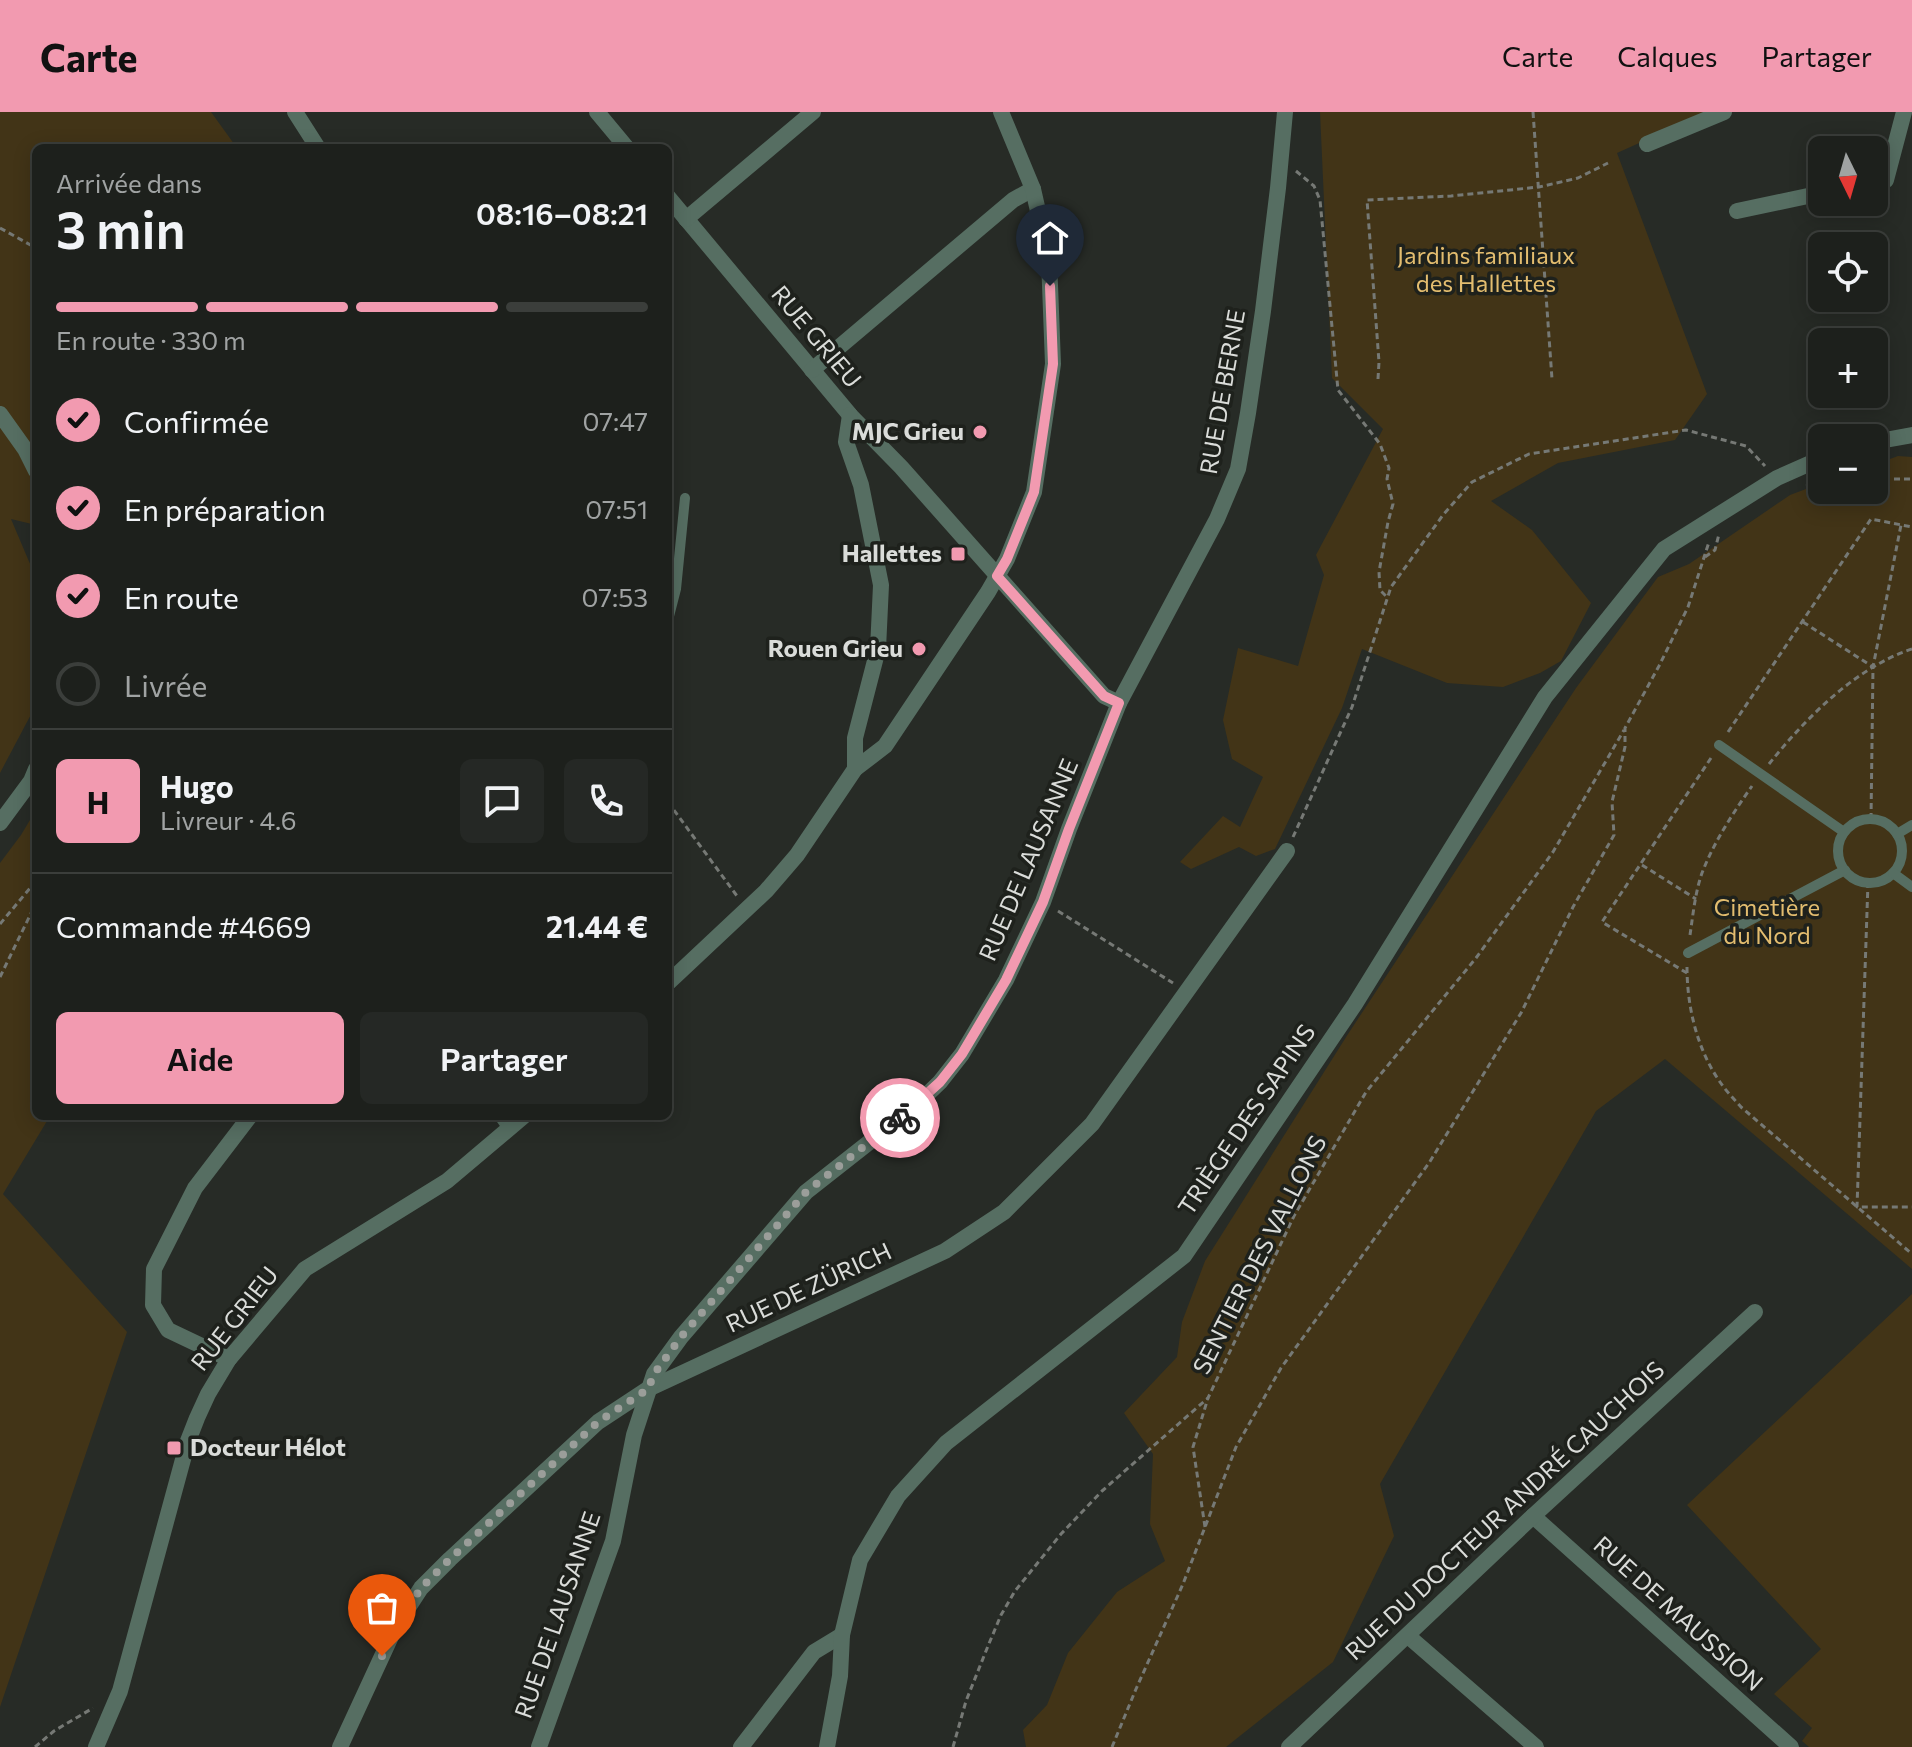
<!DOCTYPE html>
<html lang="fr">
<head>
<meta charset="utf-8">
<style>
  :root { --surface:#1d201c; --page:#252825; --text:#f1f3f6; --muted:#a0a3a3; --line:#3b3e3b; --accent:#f29ab0 }
  body { margin:0; font-family:Commissioner,sans-serif; background:var(--page); color:var(--text); height:100vh; display:flex; flex-direction:column; font-size:30px; white-space:nowrap }
  * { box-sizing:border-box; margin:0 }
  p { font-size:26px; color:var(--muted) }
  .icon { flex:none; width:44px; height:44px; fill:none; stroke:currentColor; stroke-width:2; stroke-linecap:round; stroke-linejoin:round }
  .map { position:relative; flex:1; overflow:hidden }
  .details { position:absolute; left:32px; top:32px; width:640px; height:976px; display:flex; flex-direction:column; background:var(--surface); border-radius:12px; box-shadow:0 4px 20px #0003,0 0 0 2px var(--line) }
  .details>* { flex:none }
  .needle { width:52px; rotate:175deg }
  .buttons { position:absolute; left:1808px; top:24px; display:grid; gap:16px }
  .buttons a { display:grid; place-items:center; width:80px; height:80px; border-radius:12px; background:var(--surface); box-shadow:0 4px 20px #0003,0 0 0 2px var(--line); font-size:40px }
  .pin { position:absolute; display:grid; place-items:center; width:68px; height:68px; color:#fff; margin:-82px -34px; border-radius:50% 50% 50% 0; rotate:-45deg; box-shadow:0 0 8px #0007 }
  .pin .icon { rotate:45deg }
  .courier { position:absolute; display:grid; place-items:center; width:80px; height:80px; margin:-40px; border:6px solid #f29ab0; border-radius:50%; background:#fff; color:#222; box-shadow:0 2px 10px #0007 }
  .overview em { font-style:normal; font-weight:600 }
  .overview div { display:flex; flex-direction:column-reverse }
  .overview { display:flex; align-items:center; justify-content:space-between; height:136px; padding:0 24px }
  h1 { font-size:52px; font-weight:600; line-height:60px }
  .bar { display:grid; grid-template-columns:repeat(4,1fr); gap:12px 8px; align-content:center; height:96px; padding:0 24px }
  .bar i { height:10px; border-radius:6px; background:var(--line) }
  .bar .selected { background:var(--accent) }
  .bar p { grid-column:span 4 }
  .line { display:flex; align-items:center; gap:20px; padding:0 24px; border-top:2px solid var(--line) }
  .line div { flex:1 }
  .round { display:grid; place-items:center; flex:none; width:84px; height:84px; border-radius:12px; background:var(--page) }
  ol { padding:0 24px; list-style:none }
  li { display:flex; align-items:center; gap:24px; height:88px }
  li p { margin-inline-start:auto }
  li .icon { padding:8px; border-radius:50%; background:var(--accent); color:#111; stroke-width:4 }
  li:last-child { color:var(--muted) }
  li i { width:44px; height:44px; border:4px solid var(--line); border-radius:50% }
  .primary-button { display:flex; gap:16px; margin-top:auto; padding:16px 24px }
  .primary-button a { flex:1; height:92px; border-radius:12px; background:var(--accent); color:#111; font-size:32px; font-weight:600; line-height:92px; text-align:center }
  .primary-button a+a { background:var(--page); color:var(--text) }
  header { display:flex; align-items:center; gap:48px; box-sizing:border-box; height:112px; padding:0 40px; background:var(--accent); color:#111 }
  header strong { font-size:38px }
  nav { display:flex; gap:44px; margin-inline-start:auto; font-size:28px }
  .map>svg:first-child { display:block }
  .green { fill:#423417 }
  .lines { fill:none; stroke-linecap:round; stroke-linejoin:round }
  .path { stroke:#767975; stroke-width:3; stroke-dasharray:6 4; stroke-linecap:butt }
  .service { stroke:#566e62; stroke-width:10 }
  .minor { stroke:#566e62; stroke-width:16 }
  .tertiary { stroke:#566e62; stroke-width:16 }
  .done { stroke:#9b9e9a; stroke-width:8; stroke-dasharray:0 14.4 }
  .route { stroke:#f29ab0; stroke-width:10 }
  .poi-dot { fill:#f29ab0; stroke:#1e211c; stroke-width:3 }
  .labels { text-anchor:middle; stroke-width:7; stroke-linejoin:round; paint-order:stroke }
  .park-label { font-size:24px; fill:#e3bd6f; stroke:#1e211c }
  .street-label { font-size:24px; fill:#dadcd9; stroke:#1e211c }
  .poi-label { font-size:24px; font-weight:bold; fill:#dadcd9; stroke:#1e211c; text-anchor:end }
</style>
</head>
<body>
<header>
<strong>Carte</strong>
<nav><a>Carte</a><a>Calques</a><a>Partager</a></nav>
</header>
<div class="map">
<svg width="1912" height="1635" viewBox="0 0 1912 1635">
  <rect width="100%" height="100%" fill="#272b26"/>
  <g class="green">
    <polygon points="0,0 211,0 237,36 36,36 36,413 11,407 36,466 36,593 0,661"/>
    <polygon points="1320,0 1708,0 1617,41 1707,282 1675,328 1558,351 1491,389 1532,418 1591,491 1561,549 1540,561 1503,575 1447,571 1362,537 1342,596 1275,737 1256,744 1239,735 1191,757 1180,750 1223,704 1240,715 1263,665 1232,647 1223,608 1238,536 1298,554 1324,463 1316,443 1383,317 1332,266"/>
    <polygon points="1898,344 1912,345 1912,1157 1665,947 1596,999 1380,1372 1394,1424 1333,1550 1226,1635 1026,1635 1023,1618 1047,1593 1068,1541 1117,1480 1165,1449 1150,1412 1153,1342 1124,1301 1177,1245 1182,1210 1205,1149 1348,922 1576,576 1658,465 1689,452 1790,383 1822,371 1822,378 1874,378 1874,353"/>
    <polygon points="36,698 36,1004 50,1004 3,1082 127,1220 0,1595 0,751 21,723"/>
    <polygon points="1912,1182 1912,1635 1809,1635 1802,1629 1812,1616 1774,1582 1821,1537 1687,1393"/>
  </g>
  <g class="lines">
    <g class="path">
      <polyline points="1533,0 1552,267"/>
      <polyline points="1296,59 1314,74 1320,88 1338,278 1380,332 1389,356 1387,367 1393,392 1388,410 1379,460 1380,478 1388,486"/>
      <polyline points="0,116 36,136"/>
      <polyline points="1378,267 1379,250 1367,88 1451,84 1539,75 1578,66 1608,51"/>
      <polyline points="1874,367 1912,367"/>
      <polyline points="1806,374 1822,372"/>
      <polyline points="1705,445 1715,438 1719,422"/>
      <polyline points="1803,510 1873,555"/>
      <polyline points="1728,620 1871,407 1912,415"/>
      <path d="M1769,652C1805,607 1856,555 1912,537"/>
      <polyline points="668,690 737,784"/>
      <polyline points="1871,707 1873,555 1901,413"/>
      <polyline points="1293,725 1352,595 1391,475 1443,403 1472,370 1529,342 1686,318 1746,334 1765,354"/>
      <polyline points="1642,753 1696,787"/>
      <polyline points="1868,770 1857,1095 1912,1095"/>
      <polyline points="1058,799 1173,871"/>
      <polyline points="0,812 36,769"/>
      <path d="M1690,823C1693,803 1695,781 1702,761C1714,730 1733,701 1752,674"/>
      <path d="M1687,855C1687,895 1697,937 1720,970C1726,979 1734,987 1741,995L1912,1142"/>
      <polyline points="1687,861 1602,810 1711,646"/>
      <polyline points="0,865 36,791"/>
      <polyline points="1205,1415 1193,1335 1208,1286"/>
      <polyline points="35,1635 54,1619 93,1596"/>
      <polyline points="953,1635 966,1589 988,1534 1001,1503 1015,1479 1061,1422 1102,1379 1208,1286 1294,1104 1366,980 1476,846 1553,740 1624,618"/>
      <polyline points="1112,1635 1136,1577 1183,1472 1236,1335 1281,1256 1429,1051 1521,901 1573,795 1614,723 1612,690 1625,635 1625,616 1659,554 1688,495 1709,430"/>
    </g>
    <g class="service">
      <polyline points="668,508 676,477 685,386"/>
      <polyline points="1719,633 1844,720"/>
      <circle cx="1870" cy="739" r="32"/>
      <polyline points="1897,722 1912,713"/>
      <polyline points="1893,761 1912,775"/>
      <polyline points="1688,841 1845,758"/>
      <polyline points="499,1004 509,1018"/>
    </g>
    <g class="minor">
      <polyline points="295,0 318,36"/>
      <polyline points="597,0 627,36"/>
      <polyline points="1647,32 1724,0"/>
      <polyline points="1874,70 1886,68 1904,0"/>
      <polyline points="668,85 850,303 901,355 1104,584 1119,591"/>
      <polyline points="1737,99 1822,81"/>
      <polyline points="686,107 813,0"/>
      <polyline points="812,258 1013,88 1033,77"/>
      <polyline points="1874,330 1912,323"/>
      <polyline points="855,657 885,634 988,480 1007,447 1034,380 1053,252 1049,147 1033,77 1001,0"/>
      <polyline points="668,871 766,779 797,743 855,657 855,626 878,537 881,473 861,373 846,330 850,303"/>
      <polyline points="229,1247 168,1218 153,1193 154,1157 195,1076 250,1004"/>
      <polyline points="1533,1404 1791,1635"/>
      <polyline points="1408,1524 1536,1635"/>
      <polyline points="96,1635 120,1579 188,1329 197,1306 208,1282 229,1247 305,1157 447,1069 524,1004"/>
      <polyline points="340,1635 395,1516 421,1476 450,1447 598,1310 648,1277 945,1139 1004,1100 1092,1012 1287,739"/>
      <polyline points="539,1635 613,1429 634,1323 654,1262 681,1225 806,1080 914,995 940,970 962,942 1006,868 1043,790 1069,717 1119,591 1217,407 1238,357 1248,301 1263,199 1278,76 1285,0"/>
      <polyline points="741,1635 814,1540 842,1523"/>
      <polyline points="827,1635 840,1564 842,1523 860,1448 898,1384 946,1331 1184,1144 1355,892 1545,585 1664,437 1777,366 1822,346"/>
      <polyline points="1289,1635 1533,1404 1755,1200"/>
    </g>
    <g class="tertiary">
      <polyline points="0,302 25,337 36,359"/>
      <polyline points="0,711 31,669 36,657"/>
    </g>
  </g>
  <g class="lines">
    <polyline class="done" points="382,1544 395,1516 421,1476 450,1447 598,1310 648,1277 654,1262 681,1225 806,1080 900,1006"/>
    <polyline class="route" points="900,1006 940,970 962,942 1006,868 1043,790 1069,717 1119,591 1104,584 997,464 1007,447 1034,380 1053,252 1050,174"/>
  </g>
  <g class="poi-dot">
    <circle cx="980" cy="320" r="8"/>
    <rect x="950" y="434" width="16" height="16" rx="4"/>
    <circle cx="919" cy="537" r="8"/>
    <rect x="166" y="1328" width="16" height="16" rx="4"/>
  </g>
  <g class="labels">
    <g class="park-label">
      <text x="1486" y="152">Jardins familiaux<tspan x="1486" dy="28">des Hallettes</tspan></text>
      <text x="1767" y="804">Cimetière<tspan x="1767" dy="28">du Nord</tspan></text>
    </g>
    <g class="street-label">
      <text transform="translate(816 225) rotate(50)" y="8">RUE GRIEU</text>
      <text transform="translate(1223 280) rotate(-80)" y="8">RUE DE BERNE</text>
      <text transform="translate(1029 748) rotate(-67)" y="8">RUE DE LAUSANNE</text>
      <text transform="translate(1247 1008) rotate(-56)" y="8">TRIÈGE DES SAPINS</text>
      <text transform="translate(1260 1143) rotate(-63)" y="8">SENTIER DES VALLONS</text>
      <text transform="translate(809 1176) rotate(-25)" y="8">RUE DE ZÜRICH</text>
      <text transform="translate(235 1207) rotate(-52)" y="8">RUE GRIEU</text>
      <text transform="translate(1505 1399) rotate(-43)" y="8">RUE DU DOCTEUR ANDRÉ CAUCHOIS</text>
      <text transform="translate(1678 1502) rotate(42)" y="8">RUE DE MAUSSION</text>
      <text transform="translate(558 1503) rotate(-71)" y="8">RUE DE LAUSANNE</text>
    </g>
    <g class="poi-label">
      <text x="964" y="328">MJC Grieu</text>
      <text x="942" y="450">Hallettes</text>
      <text x="903" y="545">Rouen Grieu</text>
      <text x="190" y="1344" text-anchor="start">Docteur Hélot</text>
    </g>
  </g>
</svg>
<div class="buttons">
<a><svg class="needle" viewBox="-14 -14 28 28"><path d="M0-13l5 13h-10z" fill="#e53935"/><path d="M0 13l5-13h-10z" fill="#a0a3a3"/></svg></a>
<a><svg class="icon" aria-label="locate" viewBox="0 0 24 24"><circle cx="12" cy="12" r="6"/><path d="M12 2v4M12 18v4M2 12h4M18 12h4"/></svg></a>
<a>+</a>
<a>−</a>
</div>
<div class="pin" style="left:382px;top:1544px;background:#ea580c"><svg class="icon" aria-label="bag" viewBox="0 0 24 24"><path d="M5 8h14l-1 12H6zM9 8a3 3 0 0 1 6 0"/></svg></div>
<div class="pin" style="left:1050px;top:174px;background:#1f2937"><svg class="icon" aria-label="home" viewBox="0 0 24 24"><path d="M3 11l9-7 9 7M6 9v11h12V9"/></svg></div>
<div class="courier" style="left:900px;top:1006px"><svg class="icon" aria-label="bike" viewBox="0 0 24 24"><circle cx="6" cy="16" r="4"/><circle cx="18" cy="16" r="4"/><path d="M6 16l4-8h5l3 8M10 8l3 8H6M13 5h3"/></svg></div>
<section class="details">
<div class="overview"><div><h1>3 min</h1><p>Arrivée dans</p></div><em>08:16–08:21</em></div>
<div class="bar"><i class="selected"></i><i class="selected"></i><i class="selected"></i><i></i><p>En route · 330 m</p></div>
<ol>
<li><svg class="icon" aria-label="check" viewBox="0 0 24 24"><path d="M5 12l5 5 9-10"/></svg>Confirmée<p>07:47</p></li>
<li><svg class="icon" aria-label="check" viewBox="0 0 24 24"><path d="M5 12l5 5 9-10"/></svg>En préparation<p>07:51</p></li>
<li><svg class="icon" aria-label="check" viewBox="0 0 24 24"><path d="M5 12l5 5 9-10"/></svg>En route<p>07:53</p></li>
<li><i></i>Livrée</li>
</ol>
<div class="line" style="height:144px"><b class="round" style="background:var(--accent);color:#111">H</b><div><b>Hugo</b><p>Livreur · 4.6</p></div><a class="round"><svg class="icon" aria-label="chat" viewBox="0 0 24 24"><path d="M4 5h16v11H9l-5 4z"/></svg></a><a class="round"><svg class="icon" aria-label="phone" viewBox="0 0 24 24"><path d="M5 4h4l2 5-3 2q2 4 5 5l2-3 5 2v4C11 20 4 13 5 4z"/></svg></a></div>
<div class="line" style="height:104px"><div>Commande #4669</div><b>21.44 €</b></div>
<div class="primary-button"><a>Aide</a><a>Partager</a></div>
</section>
</div>
</body>
</html>
